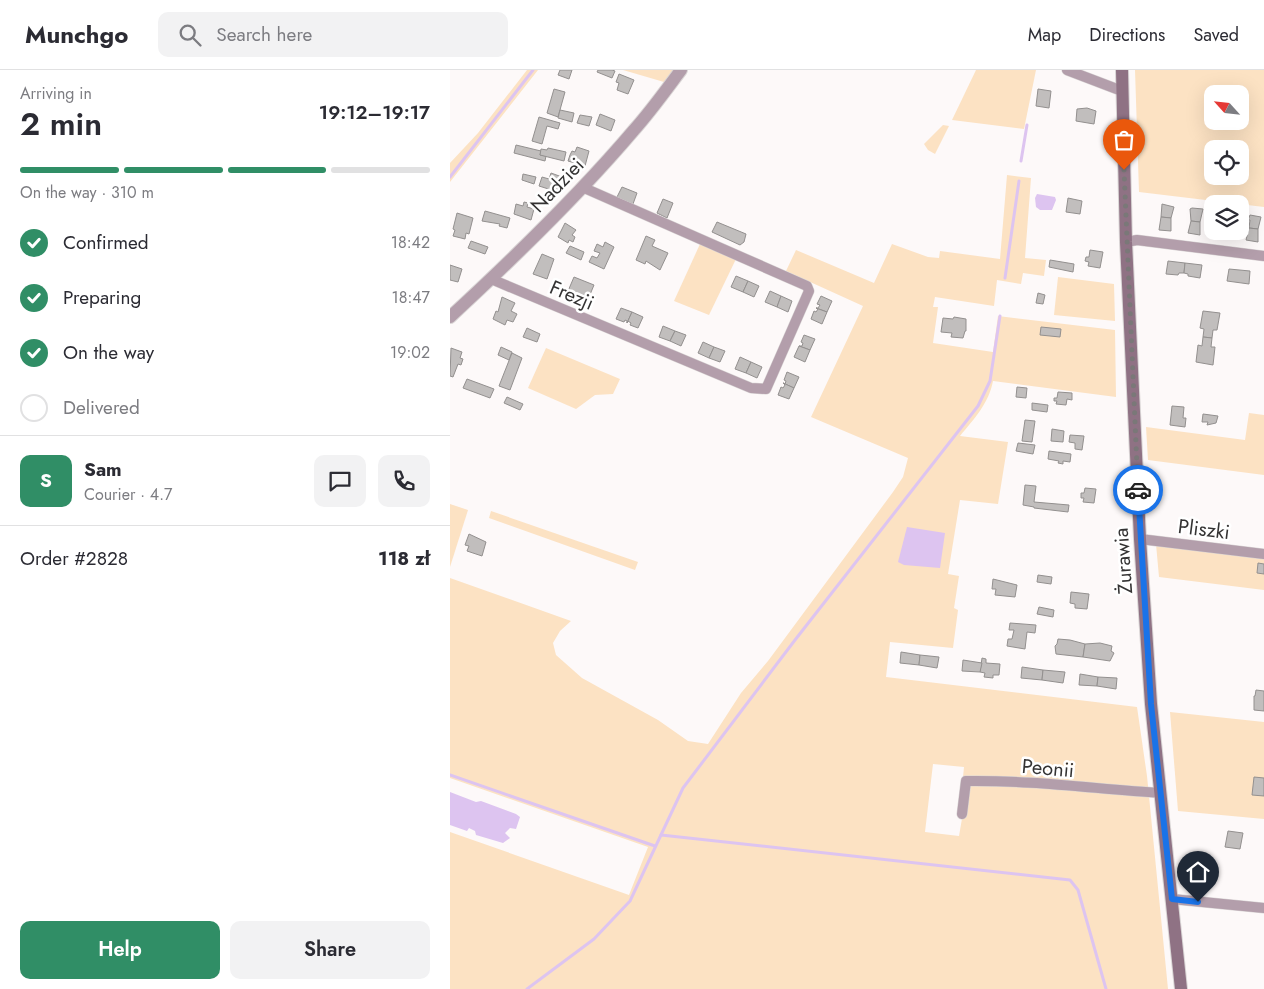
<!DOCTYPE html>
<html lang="en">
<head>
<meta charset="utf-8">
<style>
  :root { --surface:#fff; --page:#f2f2f3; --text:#2b2b33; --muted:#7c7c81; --line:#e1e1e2; --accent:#308e66 }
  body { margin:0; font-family:Jost,sans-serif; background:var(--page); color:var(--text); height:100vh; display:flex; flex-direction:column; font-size:19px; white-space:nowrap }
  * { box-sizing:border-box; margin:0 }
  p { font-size:16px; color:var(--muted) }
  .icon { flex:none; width:28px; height:28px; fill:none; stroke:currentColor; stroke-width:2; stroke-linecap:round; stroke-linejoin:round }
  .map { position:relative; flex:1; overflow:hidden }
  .drawer { display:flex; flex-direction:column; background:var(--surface); width:450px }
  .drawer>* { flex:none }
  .needle { width:32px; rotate:297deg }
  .buttons { position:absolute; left:754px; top:15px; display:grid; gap:10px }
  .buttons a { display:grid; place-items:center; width:45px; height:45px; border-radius:10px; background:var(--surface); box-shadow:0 5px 20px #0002; font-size:25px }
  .pin { position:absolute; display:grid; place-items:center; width:42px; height:42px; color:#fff; margin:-51px -21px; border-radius:50% 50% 50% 0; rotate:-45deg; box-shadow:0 0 5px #0007 }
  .pin .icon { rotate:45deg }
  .courier { position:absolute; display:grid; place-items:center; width:50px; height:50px; margin:-25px; border:4px solid #1a73e8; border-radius:50%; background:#fff; color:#222; box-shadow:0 1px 6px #0007 }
  .summary em { font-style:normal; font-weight:600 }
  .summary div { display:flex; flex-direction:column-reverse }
  .summary { display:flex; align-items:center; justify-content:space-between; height:85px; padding:0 20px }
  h1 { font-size:32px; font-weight:600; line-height:38px }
  .bar { display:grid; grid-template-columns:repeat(4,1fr); gap:8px 5px; align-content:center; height:60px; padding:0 20px }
  .bar i { height:6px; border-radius:4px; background:var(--line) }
  .bar .current { background:var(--accent) }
  .bar p { grid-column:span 4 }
  .line { display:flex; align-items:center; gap:12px; padding:0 20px; border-top:1px solid var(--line) }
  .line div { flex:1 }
  .round { display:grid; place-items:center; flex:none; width:52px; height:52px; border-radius:10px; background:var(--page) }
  ol { padding:0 20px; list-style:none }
  li { display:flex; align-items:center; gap:15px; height:55px }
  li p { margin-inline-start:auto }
  li .icon { padding:5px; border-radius:50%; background:var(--accent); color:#fff; stroke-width:4 }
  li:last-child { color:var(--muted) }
  li i { width:28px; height:28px; border:2px solid var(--line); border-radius:50% }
  .action { display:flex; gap:10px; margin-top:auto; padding:10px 20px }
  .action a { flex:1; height:58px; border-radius:10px; background:var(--accent); color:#fff; font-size:20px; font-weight:600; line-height:58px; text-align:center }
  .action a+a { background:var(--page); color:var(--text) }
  header { display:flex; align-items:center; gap:30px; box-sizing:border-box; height:70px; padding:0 25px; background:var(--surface); border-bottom:1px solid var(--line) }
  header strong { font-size:24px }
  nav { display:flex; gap:28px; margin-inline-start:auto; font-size:18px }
  .search { width:350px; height:45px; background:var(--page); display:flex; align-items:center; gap:12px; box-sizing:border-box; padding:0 18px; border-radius:10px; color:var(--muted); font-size:19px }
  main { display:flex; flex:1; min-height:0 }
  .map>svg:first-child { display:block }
  .green { fill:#fce2c3; fill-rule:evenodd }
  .water { fill:#ddc4f0 }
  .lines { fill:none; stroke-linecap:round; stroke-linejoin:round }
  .stream { stroke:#ddc4f0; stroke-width:3 }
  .building { fill:#c1bebd; stroke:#93908f }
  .minor-casing { stroke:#d9d5d5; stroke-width:11 }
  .tertiary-casing { stroke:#d9d5d5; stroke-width:14 }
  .secondary-casing { stroke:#d9d5d5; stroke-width:14 }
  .minor { stroke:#b39eab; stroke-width:10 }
  .tertiary { stroke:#b39eab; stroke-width:12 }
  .secondary { stroke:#8f7284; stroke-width:12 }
  .done { stroke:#7a7878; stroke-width:5; stroke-dasharray:0 9 }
  .route { stroke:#1a73e8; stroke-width:6 }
  .labels { text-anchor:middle; stroke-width:5; stroke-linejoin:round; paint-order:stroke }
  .street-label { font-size:20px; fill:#343333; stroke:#fff }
</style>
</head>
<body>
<header>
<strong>Munchgo</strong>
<div class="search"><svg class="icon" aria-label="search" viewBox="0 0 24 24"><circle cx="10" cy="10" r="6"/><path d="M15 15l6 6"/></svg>Search here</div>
<nav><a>Map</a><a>Directions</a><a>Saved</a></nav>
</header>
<main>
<section class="drawer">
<div class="summary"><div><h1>2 min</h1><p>Arriving in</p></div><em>19:12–19:17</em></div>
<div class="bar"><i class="current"></i><i class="current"></i><i class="current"></i><i></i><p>On the way · 310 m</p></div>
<ol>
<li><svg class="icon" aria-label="check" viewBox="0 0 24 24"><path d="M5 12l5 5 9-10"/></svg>Confirmed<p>18:42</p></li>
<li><svg class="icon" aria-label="check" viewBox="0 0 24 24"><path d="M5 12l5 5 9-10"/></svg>Preparing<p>18:47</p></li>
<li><svg class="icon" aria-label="check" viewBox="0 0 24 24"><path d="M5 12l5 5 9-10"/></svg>On the way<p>19:02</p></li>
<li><i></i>Delivered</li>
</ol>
<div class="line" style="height:90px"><b class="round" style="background:var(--accent);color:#fff">S</b><div><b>Sam</b><p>Courier · 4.7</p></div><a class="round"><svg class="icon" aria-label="chat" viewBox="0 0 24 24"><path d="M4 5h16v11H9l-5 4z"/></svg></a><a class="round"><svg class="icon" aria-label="phone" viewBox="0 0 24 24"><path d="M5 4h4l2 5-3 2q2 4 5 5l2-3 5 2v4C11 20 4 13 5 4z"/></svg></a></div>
<div class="line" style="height:65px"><div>Order #2828</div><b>118 zł</b></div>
<div class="action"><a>Help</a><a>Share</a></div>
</section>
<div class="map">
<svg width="814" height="919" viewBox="0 0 814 919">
  <rect width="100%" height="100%" fill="#fdf9f9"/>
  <g class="green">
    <polygon points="77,0 88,0 0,112 0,93 28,63"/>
    <polygon points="173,0 224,0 214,12"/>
    <polygon points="526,0 586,0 574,59 502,50"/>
    <path d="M685,0H814V137L689,122ZM762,24H790V51H762ZM762,79H790V106H762Z"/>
    <polygon points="493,55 499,56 485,84 478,80 474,74"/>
    <path d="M557,105L581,108L575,188L596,190L594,206L573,203L571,214L547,210L544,236L485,227L483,237H488L483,273L543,282L548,246L665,260L666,327L543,311C539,333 524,349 510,366L558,372L548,434L510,430L498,504L509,506L504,538L508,540L503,578L440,572L436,607L687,637L697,706L718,919H0V762L179,825L198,777L0,708V508L121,551L110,561L103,573L106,585L132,608L208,650L238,671L258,674L291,623L318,591L443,422L453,407L458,388L361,347L413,236L336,201L346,180L424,213L442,174L478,187L489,188L490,181L550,189ZM483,694L514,697L513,707L519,708L509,766L475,762Z"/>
    <polygon points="250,174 286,189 259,245 224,231"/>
    <polygon points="608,207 664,214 665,251 604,245"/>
    <polygon points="96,278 170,309 163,324 145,325 126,339 78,318"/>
    <polygon points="799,343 814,345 814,405 698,390 696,357 795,370"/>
    <polygon points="0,434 18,440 0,497"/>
    <polygon points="41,441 188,492 185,500 39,448"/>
    <polygon points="706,474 814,488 814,520 709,507"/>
    <polygon points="720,642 814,652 814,749 728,741"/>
  </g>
  <g class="water">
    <polygon points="587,124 605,127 606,130 602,140 590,140 586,137 585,128"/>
    <polygon points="457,457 495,463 490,498 454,495 448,492"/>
    <polygon points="0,722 26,732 31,731 66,744 70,747 66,759 60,758 55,763 60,768 53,773 26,765 25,761 19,758 17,761 0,755"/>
  </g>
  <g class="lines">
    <g class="stream">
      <polyline points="571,91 577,55"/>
      <polyline points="0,107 83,0"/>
      <polyline points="555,208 569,111"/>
      <polyline points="0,705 205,776"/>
      <polyline points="211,765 620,810 628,820 656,919"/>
      <polyline points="77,919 144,869 180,831 233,718 345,570 528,336 540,311 550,246"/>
    </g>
  </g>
  <g class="building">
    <polygon points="110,0 122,0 119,9 108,5"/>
    <polygon points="148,0 162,0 165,1 162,8 147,2"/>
    <polygon points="169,4 184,10 178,24 167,20 169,13 166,12"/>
    <polygon points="104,19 115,22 108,47 97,43"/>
    <polygon points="588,19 601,21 599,38 586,36"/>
    <polygon points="637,38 646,41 644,54 626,51 627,39"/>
    <polygon points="110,40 124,43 122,52 108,48"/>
    <polygon points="150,44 165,50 161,61 146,55"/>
    <polygon points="130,45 142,47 139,56 127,53"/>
    <polygon points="89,47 110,53 108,59 97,56 92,74 82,71"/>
    <polygon points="66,75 91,81 90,85 96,86 95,91 64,83"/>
    <polygon points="127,77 139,81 135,96 118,91 120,85 122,81 125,82"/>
    <polygon points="98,78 116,82 114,91 90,85 91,79 97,80"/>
    <polygon points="101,103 112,107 108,122 89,116 92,107 99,109"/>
    <polygon points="73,104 86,107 84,114 72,110"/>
    <polygon points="172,117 187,123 183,134 167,127"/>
    <polygon points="618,128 632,131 630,144 616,142"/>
    <polygon points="213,129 223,133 217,148 207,143"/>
    <polygon points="74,132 78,133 77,137 84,139 81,150 64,144 66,134 73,136"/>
    <polygon points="712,134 724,137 721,148 711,147"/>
    <polygon points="742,138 753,139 750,152 741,151 740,139"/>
    <polygon points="35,141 60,148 57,158 49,156 50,154 32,151"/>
    <polygon points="7,143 23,148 19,164 16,163 15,169 3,166 5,160 3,159"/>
    <polygon points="800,145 811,147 808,159 799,158 800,150 798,150"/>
    <polygon points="711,147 721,148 721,161 709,160"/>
    <polygon points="741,151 750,152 750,165 738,163"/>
    <polygon points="267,152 296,164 294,172 290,175 262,162"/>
    <polygon points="115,153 126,160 122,165 125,167 123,172 119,170 118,173 108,167"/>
    <polygon points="799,158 808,159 808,172 796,170"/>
    <polygon points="767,161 778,161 779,168 767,167"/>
    <polygon points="196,166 205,170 202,176 218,183 210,200 196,191 195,194 186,190"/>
    <polygon points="21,171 38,177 35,184 18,178"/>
    <polygon points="155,172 164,177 154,199 139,192 142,186 147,188 150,183 144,181 147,174 153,177"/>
    <polygon points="120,176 134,182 131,190 116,183"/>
    <polygon points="640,180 653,182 650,198 638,196 639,192 635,191 636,187 639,187"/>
    <polygon points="92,184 104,189 97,209 83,204"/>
    <polygon points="600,190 624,194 623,202 599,197"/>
    <polygon points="718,191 735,193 734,203 729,203 728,205 716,204"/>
    <polygon points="735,193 752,195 750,208 738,206 738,204 734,203"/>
    <polygon points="0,195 12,199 8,212 0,210"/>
    <polygon points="779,199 800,201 799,214 777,211"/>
    <polygon points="286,206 298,211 293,222 281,217"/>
    <polygon points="124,207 144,215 139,227 128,223 124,232 115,228"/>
    <polygon points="298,211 309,216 304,227 293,222"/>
    <polygon points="320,221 331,226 327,237 315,232"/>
    <polygon points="588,223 595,225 593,234 586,233"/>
    <polygon points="331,226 342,231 338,242 327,237"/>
    <polygon points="371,226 382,231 377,242 366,238 368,238 370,235 367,234"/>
    <polygon points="52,227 65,233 61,241 67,244 63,252 57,250 55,255 43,249 46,241 48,242"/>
    <polygon points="171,238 182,242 177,253 177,251 175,250 174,252 166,249"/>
    <polygon points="366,238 377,242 372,254 361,249 364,241 366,242 368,239"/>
    <polygon points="753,241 770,243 767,260 763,260 762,268 753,267 754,259 750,258"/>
    <polygon points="182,242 193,247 188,258 180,255 181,253 178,251 177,253"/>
    <polygon points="504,247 516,249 516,261 515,261 513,268 501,267 502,263 491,262 493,248 503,249"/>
    <polygon points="213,256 225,261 220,271 209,267"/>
    <polygon points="591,257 611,259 610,267 590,265"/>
    <polygon points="77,258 90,264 87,272 73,267"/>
    <polygon points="225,261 236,265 231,276 220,271"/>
    <polygon points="354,265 365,269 360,280 349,276 352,276 353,273 351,272"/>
    <polygon points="753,267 762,268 761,277 765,277 763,295 746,292 748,275 752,276"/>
    <polygon points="253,272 264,277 259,288 248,283"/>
    <polygon points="349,276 360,280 355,292 344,287"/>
    <polygon points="51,277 62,282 59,290 48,285"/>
    <polygon points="264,277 275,281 270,292 259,288"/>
    <polygon points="1,278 12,282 10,288 13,289 11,295 8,294 3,307 0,306"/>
    <polygon points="62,283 72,288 60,320 49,316"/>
    <polygon points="290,287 301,292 296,303 285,299"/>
    <polygon points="301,292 312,297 307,308 296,303"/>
    <polygon points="337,302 349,307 344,318 333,313 335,314 336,311 334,310"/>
    <polygon points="17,309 44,319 40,328 13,318"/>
    <polygon points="333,313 344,318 339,329 328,325 331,317 333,318 335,315"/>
    <polygon points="567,317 577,318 576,328 566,327"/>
    <polygon points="608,322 622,323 622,330 617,329 616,335 606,334 607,331 604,331 604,328 607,328"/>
    <polygon points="57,327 73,334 70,340 54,333"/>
    <polygon points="582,333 598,335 597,342 582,340"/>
    <polygon points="722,336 734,337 733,348 736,348 735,357 720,355"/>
    <polygon points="753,344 768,346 766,353 757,355 758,352 752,352"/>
    <polygon points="575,350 585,351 582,372 572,371"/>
    <polygon points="602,359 614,361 613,372 601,371"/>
    <polygon points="620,365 634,366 632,380 625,379 625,373 619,372"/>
    <polygon points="568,373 585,375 583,384 566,381"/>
    <polygon points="599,381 621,384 620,392 613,391 613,394 608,393 609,391 598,389"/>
    <polygon points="575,415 586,416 584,432 619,435 618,442 584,438 584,437 573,435"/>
    <polygon points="635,418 646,419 644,433 633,432 634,428 631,428 631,423 634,423"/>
    <polygon points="19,464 36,472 32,486 17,481 19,476 15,475"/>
    <polygon points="808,493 814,494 814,504 807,503"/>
    <polygon points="588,505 602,507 601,514 587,512"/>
    <polygon points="543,509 567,515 565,527 545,525 546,519 542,519"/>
    <polygon points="621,522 639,524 637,539 625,538 625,534 620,533"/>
    <polygon points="589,537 604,540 603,547 587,544"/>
    <polygon points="560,553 586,555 585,563 577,562 575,579 557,576 558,569 562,569 564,560 559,560"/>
    <polygon points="608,569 620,570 635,574 633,587 606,584 605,576 607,574"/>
    <polygon points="650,573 662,576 661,581 664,583 660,591 633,587 635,574"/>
    <polygon points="451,582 470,585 469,595 450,593"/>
    <polygon points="470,585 489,587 487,598 469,595"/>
    <polygon points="532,588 536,589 536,593 550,594 549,605 543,605 543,608 534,607 535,603 530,602"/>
    <polygon points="513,590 532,593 530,602 512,601"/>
    <polygon points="572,597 593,600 592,610 571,608"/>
    <polygon points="593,600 615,602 613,613 592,610"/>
    <polygon points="630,604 648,607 647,616 629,615"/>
    <polygon points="648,607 667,608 666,619 647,616"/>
    <polygon points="806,620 814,621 814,641 804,640 804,626 805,626"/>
    <polygon points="804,707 814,708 814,726 802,725"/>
    <polygon points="778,761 793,763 790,779 775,777"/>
  </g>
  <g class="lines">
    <g class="minor-casing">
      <g id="minor">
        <polyline points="617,0 672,21"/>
        <polyline points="676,172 687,170 814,186"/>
        <polyline points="41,209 301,318 316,319 359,221 357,216 132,117"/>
        <polyline points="690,469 814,484"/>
        <path d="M512,744L516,711C581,710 646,719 711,723"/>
        <polyline points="722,829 814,838"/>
      </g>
    </g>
    <g class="tertiary-casing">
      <path id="tertiary" d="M0,247C64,188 128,126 184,60C201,41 216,20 231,0"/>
    </g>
    <g class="secondary-casing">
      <polyline id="secondary" points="672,0 676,172 690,469 701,634 731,919"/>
    </g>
    <use href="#minor" class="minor"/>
    <use href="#tertiary" class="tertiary"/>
    <use href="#secondary" class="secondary"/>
  </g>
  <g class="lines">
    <polyline class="done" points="674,100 688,420"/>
    <polyline class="route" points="688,420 701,634 722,829 748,832"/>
  </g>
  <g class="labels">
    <g class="street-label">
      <text transform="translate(107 115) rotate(-46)" y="7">Nadziei</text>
      <text transform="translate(122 225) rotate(23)" y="7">Frezji</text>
      <text transform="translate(754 459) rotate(7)" y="7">Pliszki</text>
      <text transform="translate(673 491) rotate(-94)" y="7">Żurawia</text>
      <text transform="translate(598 698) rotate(5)" y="7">Peonii</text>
    </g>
  </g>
</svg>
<div class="buttons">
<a><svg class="needle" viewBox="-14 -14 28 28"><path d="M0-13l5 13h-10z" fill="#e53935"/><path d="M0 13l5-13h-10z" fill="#7c7c81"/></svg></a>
<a><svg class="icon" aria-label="locate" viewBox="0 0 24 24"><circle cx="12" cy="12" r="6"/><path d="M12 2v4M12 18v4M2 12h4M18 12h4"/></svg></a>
<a><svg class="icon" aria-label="layers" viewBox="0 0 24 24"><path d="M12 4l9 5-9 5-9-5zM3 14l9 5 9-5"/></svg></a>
</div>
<div class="pin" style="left:674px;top:100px;background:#ea580c"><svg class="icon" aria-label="bag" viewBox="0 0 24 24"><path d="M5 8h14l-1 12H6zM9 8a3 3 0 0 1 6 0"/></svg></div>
<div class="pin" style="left:748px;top:832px;background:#1f2937"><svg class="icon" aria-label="home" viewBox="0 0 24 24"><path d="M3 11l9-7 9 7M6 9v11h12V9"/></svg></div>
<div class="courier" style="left:688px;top:420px"><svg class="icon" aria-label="car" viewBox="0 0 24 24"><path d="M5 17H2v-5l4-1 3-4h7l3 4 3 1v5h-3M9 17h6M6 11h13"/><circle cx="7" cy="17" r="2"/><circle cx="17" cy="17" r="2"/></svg></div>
</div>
</main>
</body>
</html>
